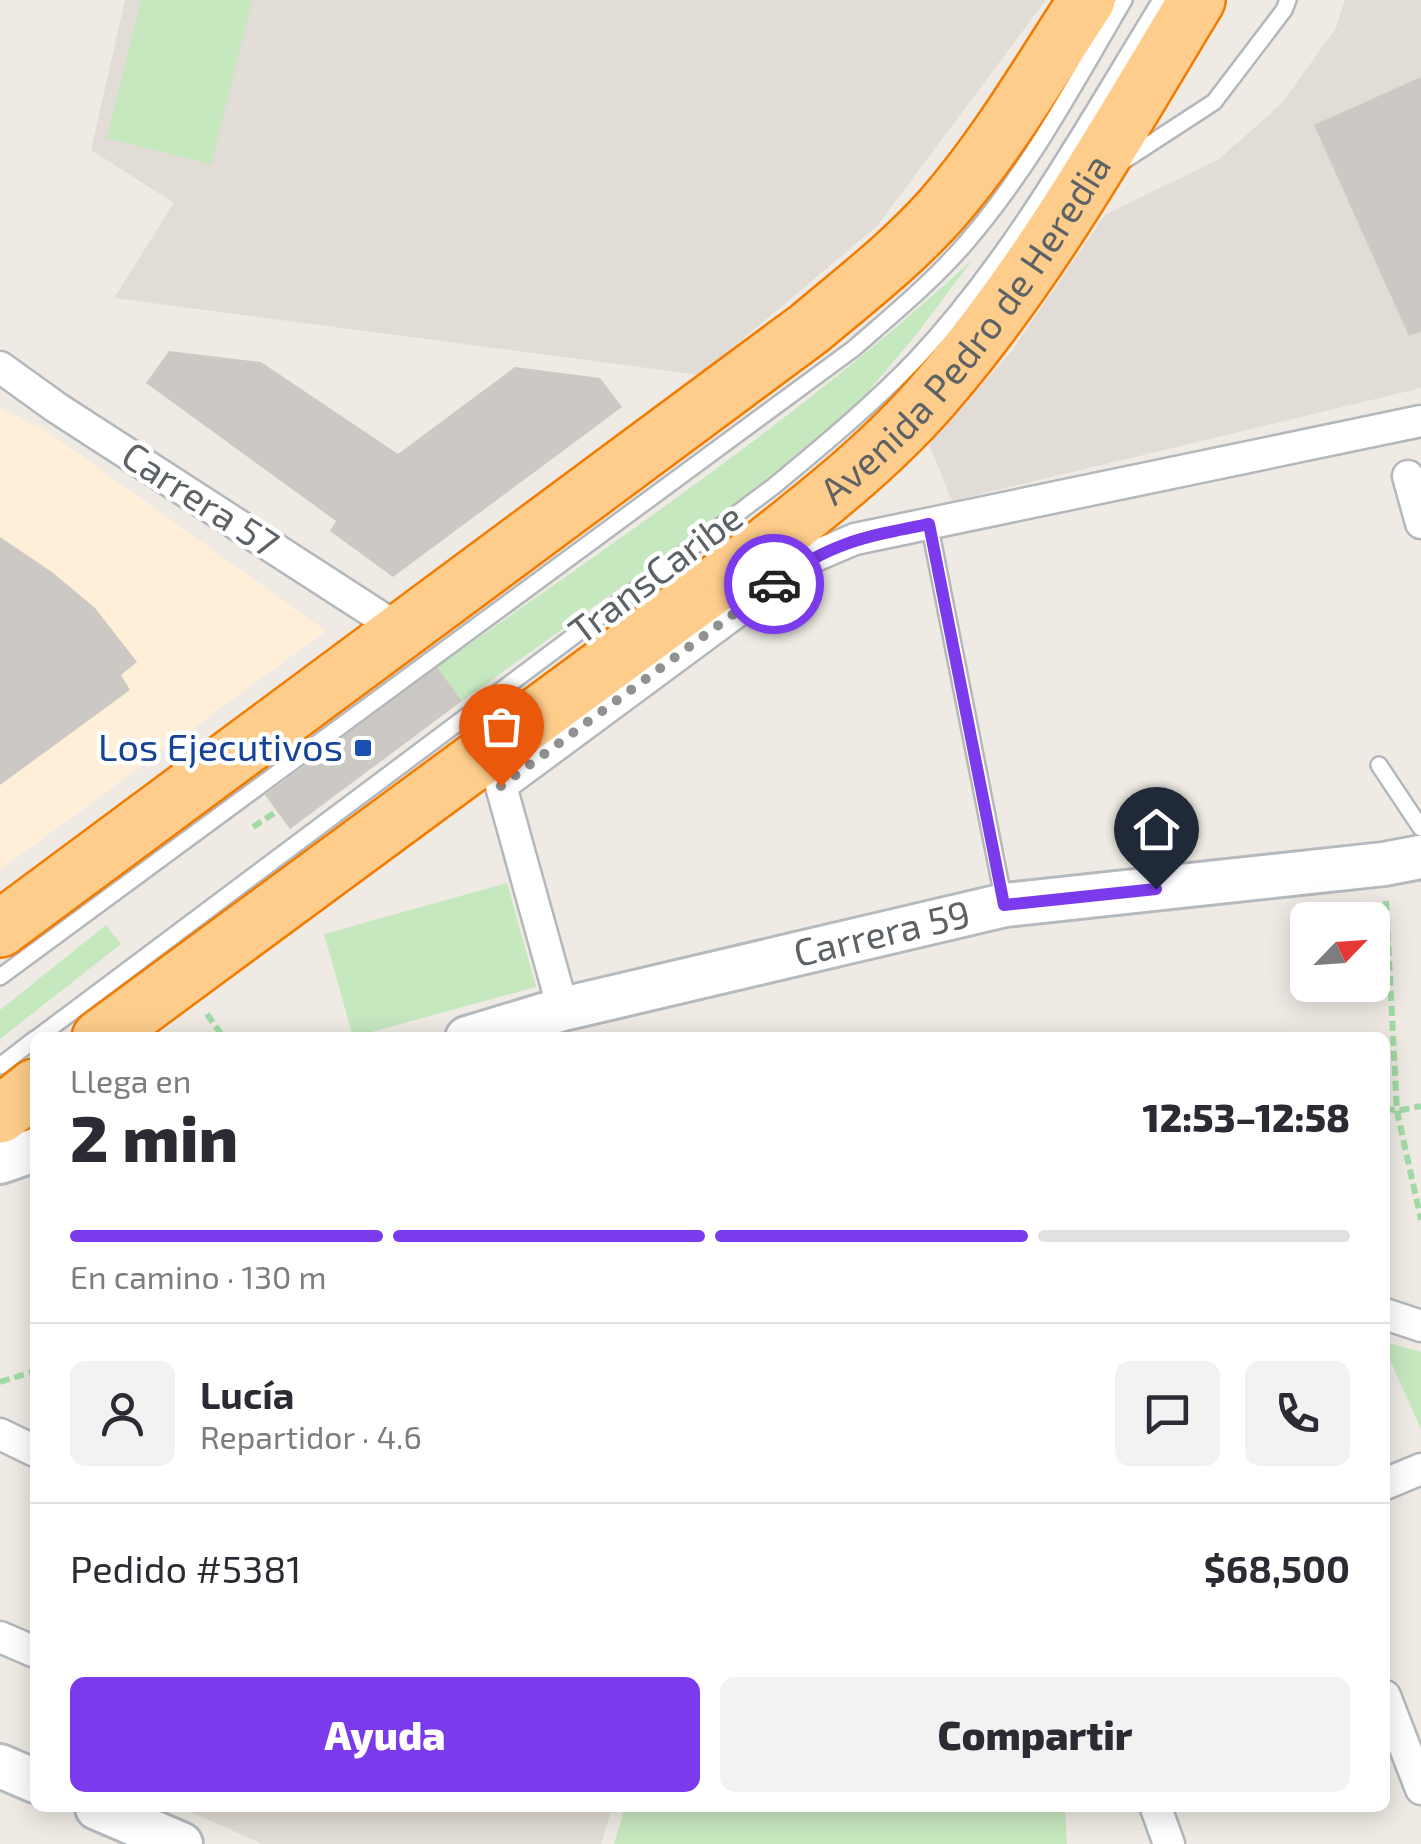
<!DOCTYPE html>
<html lang="es">
<head>
<meta charset="utf-8">
<style>
  :root { --surface:#fff; --page:#f2f2f3; --text:#2b2b33; --muted:#7c7c81; --line:#e1e1e2; --accent:#7c3aed }
  body { margin:0; font-family:"Exo 2",sans-serif; background:var(--page); color:var(--text); height:100vh; display:flex; flex-direction:column; font-size:38px; white-space:nowrap }
  * { box-sizing:border-box; margin:0 }
  p { font-size:32px; color:var(--muted) }
  .icon { flex:none; width:55px; height:55px; fill:none; stroke:currentColor; stroke-width:2; stroke-linecap:round; stroke-linejoin:round }
  .map { position:relative; flex:1; overflow:hidden }
  .side { position:absolute; left:30px; top:1032px; width:1360px; height:780px; display:flex; flex-direction:column; background:var(--surface); border-radius:15px; box-shadow:0 5px 25px #0003 }
  .side>* { flex:none }
  .needle { width:65px; rotate:65deg }
  .controls { position:absolute; left:1290px; top:902px; display:grid; gap:20px }
  .controls a { display:grid; place-items:center; width:100px; height:100px; border-radius:15px; background:var(--surface); box-shadow:0 5px 25px #0003; font-size:50px }
  .pin { position:absolute; display:grid; place-items:center; width:85px; height:85px; color:#fff; margin:-102px -42px; border-radius:50% 50% 50% 0; rotate:-45deg; box-shadow:0 0 10px #0007 }
  .pin .icon { rotate:45deg }
  .courier { position:absolute; display:grid; place-items:center; width:100px; height:100px; margin:-50px; border:8px solid #7c3aed; border-radius:50%; background:#fff; color:#222; box-shadow:0 2px 12px #0007 }
  .head em { font-style:normal; font-weight:800 }
  .head div { display:flex; flex-direction:column-reverse }
  .head { display:flex; align-items:center; justify-content:space-between; height:170px; padding:0 40px }
  h1 { font-size:65px; font-weight:800; line-height:75px }
  .bar { display:grid; grid-template-columns:repeat(4,1fr); gap:15px 10px; align-content:center; height:120px; padding:0 40px }
  .bar i { height:12px; border-radius:8px; background:var(--line) }
  .bar .selected { background:var(--accent) }
  .bar p { grid-column:span 4 }
  .line { display:flex; align-items:center; gap:25px; padding:0 40px; border-top:2px solid var(--line) }
  .line div { flex:1 }
  .round { display:grid; place-items:center; flex:none; width:105px; height:105px; border-radius:15px; background:var(--page) }
  .button { display:flex; gap:20px; margin-top:auto; padding:20px 40px }
  .button a { flex:1; height:115px; border-radius:15px; background:var(--accent); color:#fff; font-size:40px; font-weight:800; line-height:115px; text-align:center }
  .button a+a { background:var(--page); color:var(--text) }
  .map>svg:first-child { display:block }
  .commercial { fill:#ffefd9 }
  .education { fill:#e1dcd5 }
  .green { fill:#c6e8bf }
  .building { fill:#ccc8c3 }
  .lines { fill:none; stroke-linecap:round; stroke-linejoin:round }
  .lane-casing { stroke:#b4b8bb; stroke-width:20 }
  .street-casing { stroke:#b4b8bb; stroke-width:35 }
  .secondary-casing { stroke:#b5babf; stroke-width:48 }
  .highway-casing { stroke:#f37c00; stroke-width:60 }
  .path { stroke:#a2daa6; stroke-width:6; stroke-dasharray:10 5; stroke-linecap:butt }
  .lane { stroke:#fff; stroke-width:15 }
  .street { stroke:#fff; stroke-width:30 }
  .secondary { stroke:#fff; stroke-width:42 }
  .highway { stroke:#ffcd8b; stroke-width:55 }
  .done { stroke:#8f9291; stroke-width:10; stroke-dasharray:0 18 }
  .route { stroke:#7c3aed; stroke-width:12 }
  .transit-dot { fill:#1a4fb4; stroke:#fff; stroke-width:4 }
  .labels { text-anchor:middle; stroke-width:9; stroke-linejoin:round; paint-order:stroke }
  .street-label { font-size:38px; fill:#5c6265; stroke:#fff }
  .transit-label { font-size:38px; fill:#164399; stroke:#fff; text-anchor:end }
</style>
</head>
<body>
<div class="map">
<svg width="1421" height="1844" viewBox="0 0 1421 1844">
  <rect width="100%" height="100%" fill="#efebe4"/>
  <polygon class="commercial" points="0,408 41,427 326,631 0,870"/>
  <g class="education">
    <polygon points="125,0 1046,0 877,226 700,375 114,298 174,203 91,150"/>
    <polygon points="1345,0 1421,0 1421,388 952,501 929,444 1011,352 1105,215 1219,159 1282,103 1336,28"/>
    <polygon points="182,1808 612,1808 601,1844 262,1844"/>
  </g>
  <g class="green">
    <polygon points="141,0 252,0 211,164 107,138"/>
    <path d="M973,259L916,335L860,401L733,507L462,701L437,667C621,537 807,413 973,259Z"/>
    <polygon points="507,883 536,987 353,1037 324,934"/>
    <polygon points="106,925 121,944 0,1039 0,1010"/>
    <polygon points="1385,1342 1421,1352 1421,1429 1389,1358 1385,1357"/>
    <polygon points="625,1808 1065,1808 1067,1844 614,1844"/>
  </g>
  <g class="building">
    <polygon points="1421,77 1421,331 1409,336 1314,125"/>
    <polygon points="169,351 261,362 398,454 515,367 600,378 622,407 393,577 330,531 336,521 146,383"/>
    <polygon points="0,537 52,572 95,608 137,662 121,675 130,690 0,785"/>
    <polygon points="437,667 462,701 290,829 265,795"/>
  </g>
  <g class="lines">
    <g class="lane-casing">
      <g id="lane">
        <polyline points="1125,160 1214,102 1284,10 1288,0"/>
        <polyline points="929,523 1004,902"/>
        <polyline points="1379,765 1421,828"/>
        <path d="M0,977L853,349C892,315 932,282 965,244C1029,170 1075,84 1124,0"/>
        <path d="M37,1038L774,486C823,445 872,405 916,359C1015,253 1085,123 1161,0"/>
        <polyline points="0,1066 35,1039"/>
      </g>
    </g>
    <g class="street-casing">
      <g id="street">
        <polyline points="0,367 57,408 402,631"/>
        <polyline points="1408,476 1421,523"/>
        <polyline points="563,1009 501,786 808,559 855,539 1421,421"/>
        <polyline points="1385,1314 1421,1326"/>
        <polyline points="0,1434 35,1451"/>
        <polyline points="1385,1484 1421,1469"/>
        <polyline points="0,1637 35,1652"/>
        <polyline points="1385,1696 1421,1789"/>
        <polyline points="1156,1808 1169,1844"/>
      </g>
    </g>
    <g class="secondary-casing">
      <g id="secondary">
        <path id="s1" d="M467,1038L563,1009L1005,905L1384,864L1421,857"/>
        <polyline points="0,1162 35,1150"/>
        <polyline points="0,1766 35,1781"/>
        <polyline points="97,1808 181,1844"/>
      </g>
    </g>
    <g class="highway-casing">
      <g id="highway">
        <path d="M0,929L810,328C855,290 903,253 942,209C997,146 1041,70 1087,0"/>
        <path id="s2" d="M100,1038L740,566C809,511 882,456 939,388C1040,270 1117,132 1197,0"/>
        <polyline points="0,1115 35,1087"/>
      </g>
    </g>
    <g class="path">
      <polyline points="253,827 277,811"/>
      <polyline points="1386,901 1397,1111 1421,1220"/>
      <polyline points="207,1014 224,1038"/>
      <polyline points="1385,1108 1397,1111 1421,1106"/>
      <polyline points="0,1382 35,1371"/>
    </g>
    <use href="#lane" class="lane"/>
    <use href="#street" class="street"/>
    <use href="#secondary" class="secondary"/>
    <use href="#highway" class="highway"/>
  </g>
  <g class="lines">
    <polyline class="done" points="501,786 774,584"/>
    <path class="route" d="M774,584C829,543 863,537 929,524L1004,905L1156,889"/>
  </g>
  <rect class="transit-dot" x="353" y="738" width="20" height="20" rx="5"/>
  <g class="labels">
    <g class="street-label">
      <text dy="13" stroke="none"><textPath href="#s2" startOffset="1125">Avenida Pedro de Heredia</textPath></text>
      <text transform="translate(200 500) rotate(33)" y="13">Carrera 57</text>
      <text transform="translate(656 574) rotate(-37)" y="13">TransCaribe</text>
      <text dy="13" stroke="none"><textPath href="#s1" startOffset="428">Carrera 59</textPath></text>
    </g>
    <g class="transit-label">
      <text x="343" y="761">Los Ejecutivos</text>
    </g>
  </g>
</svg>
<div class="controls">
<a><svg class="needle" viewBox="-14 -14 28 28"><path d="M0-13l5 13h-10z" fill="#e53935"/><path d="M0 13l5-13h-10z" fill="#7c7c81"/></svg></a>
</div>
<div class="pin" style="left:501px;top:786px;background:#ea580c"><svg class="icon" aria-label="bag" viewBox="0 0 24 24"><path d="M5 8h14l-1 12H6zM9 8a3 3 0 0 1 6 0"/></svg></div>
<div class="pin" style="left:1156px;top:889px;background:#1f2937"><svg class="icon" aria-label="home" viewBox="0 0 24 24"><path d="M3 11l9-7 9 7M6 9v11h12V9"/></svg></div>
<div class="courier" style="left:774px;top:584px"><svg class="icon" aria-label="car" viewBox="0 0 24 24"><path d="M5 17H2v-5l4-1 3-4h7l3 4 3 1v5h-3M9 17h6M6 11h13"/><circle cx="7" cy="17" r="2"/><circle cx="17" cy="17" r="2"/></svg></div>
<section class="side">
<div class="head"><div><h1>2 min</h1><p>Llega en</p></div><em>12:53–12:58</em></div>
<div class="bar"><i class="selected"></i><i class="selected"></i><i class="selected"></i><i></i><p>En camino · 130 m</p></div>
<div class="line" style="height:180px"><a class="round"><svg class="icon" aria-label="person" viewBox="0 0 24 24"><circle cx="12" cy="8" r="4"/><path d="M4 21q1-7 8-7t8 7"/></svg></a><div><b>Lucía</b><p>Repartidor · 4.6</p></div><a class="round"><svg class="icon" aria-label="chat" viewBox="0 0 24 24"><path d="M4 5h16v11H9l-5 4z"/></svg></a><a class="round"><svg class="icon" aria-label="phone" viewBox="0 0 24 24"><path d="M5 4h4l2 5-3 2q2 4 5 5l2-3 5 2v4C11 20 4 13 5 4z"/></svg></a></div>
<div class="line" style="height:130px"><div>Pedido #5381</div><b>$68,500</b></div>
<div class="button"><a>Ayuda</a><a>Compartir</a></div>
</section>
</div>
</body>
</html>
